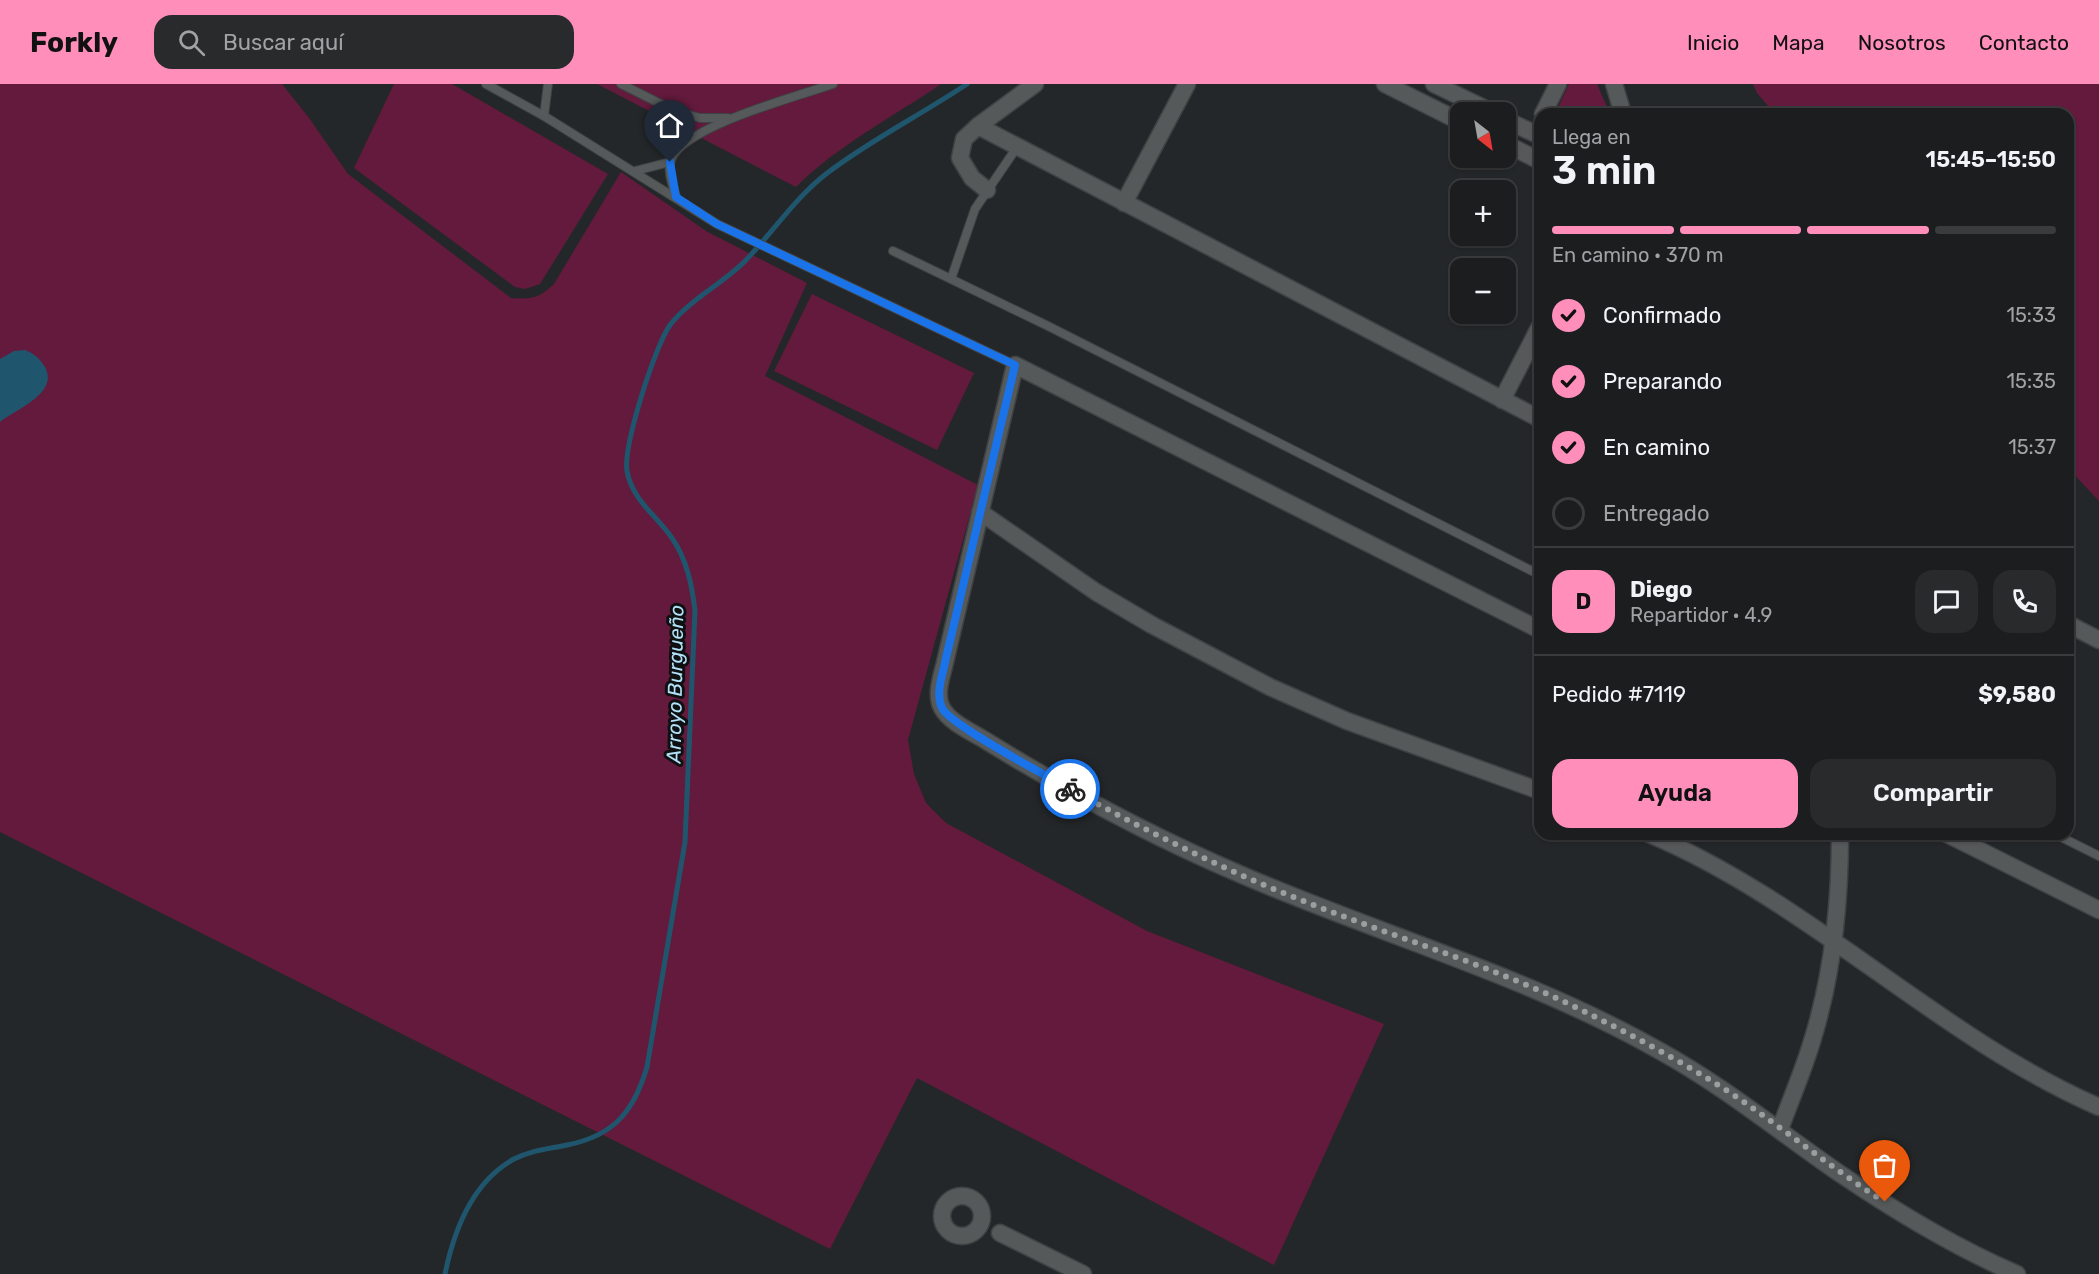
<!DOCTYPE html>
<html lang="es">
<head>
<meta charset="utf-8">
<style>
  :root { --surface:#1b1d1f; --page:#282a2c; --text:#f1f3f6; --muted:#a0a2a4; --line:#393b3d; --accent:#ff8ebb }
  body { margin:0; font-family:Rubik,sans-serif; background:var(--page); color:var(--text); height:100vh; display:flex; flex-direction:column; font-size:22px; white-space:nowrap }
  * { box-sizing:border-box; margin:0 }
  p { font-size:20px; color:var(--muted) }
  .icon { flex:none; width:33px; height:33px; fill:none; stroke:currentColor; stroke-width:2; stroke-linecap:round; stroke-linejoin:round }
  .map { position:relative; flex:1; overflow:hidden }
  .panel { position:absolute; left:1534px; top:24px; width:540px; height:732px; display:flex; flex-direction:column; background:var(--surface); border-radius:18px; box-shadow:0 2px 4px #0004,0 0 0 2px var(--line) }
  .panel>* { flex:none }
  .needle { width:39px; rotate:149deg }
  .fabs { position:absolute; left:1450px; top:18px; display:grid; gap:12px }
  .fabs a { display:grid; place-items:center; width:66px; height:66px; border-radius:12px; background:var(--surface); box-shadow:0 2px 4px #0004,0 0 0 2px var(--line); font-size:30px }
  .pin { position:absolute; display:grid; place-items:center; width:51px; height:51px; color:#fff; margin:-62px -26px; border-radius:50% 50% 50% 0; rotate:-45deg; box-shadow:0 0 6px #0007 }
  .pin .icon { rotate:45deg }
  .courier { position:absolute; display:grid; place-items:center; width:60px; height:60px; margin:-30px; border:4px solid #1a73e8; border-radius:50%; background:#fff; color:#222; box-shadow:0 2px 8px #0007 }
  .head em { font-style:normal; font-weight:600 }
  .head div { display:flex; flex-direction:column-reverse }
  .head { display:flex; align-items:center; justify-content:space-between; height:102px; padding:0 18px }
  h1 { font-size:39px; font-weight:600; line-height:45px }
  .bar { display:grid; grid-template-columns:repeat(4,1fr); gap:9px 6px; align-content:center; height:72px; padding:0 18px }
  .bar i { height:8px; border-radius:4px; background:var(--line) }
  .bar .active { background:var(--accent) }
  .bar p { grid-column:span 4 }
  .line { display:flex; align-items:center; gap:15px; padding:0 18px; border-top:2px solid var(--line) }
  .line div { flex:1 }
  .round { display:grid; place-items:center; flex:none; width:63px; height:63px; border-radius:18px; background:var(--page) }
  ol { padding:0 18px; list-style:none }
  li { display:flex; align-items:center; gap:18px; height:66px }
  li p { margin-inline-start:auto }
  li .icon { padding:6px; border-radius:50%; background:var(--accent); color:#111; stroke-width:4 }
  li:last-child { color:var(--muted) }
  li i { width:33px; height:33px; border:3px solid var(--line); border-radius:50% }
  .button { display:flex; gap:12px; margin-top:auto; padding:12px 18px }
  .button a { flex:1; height:69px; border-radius:18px; background:var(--accent); color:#111; font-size:24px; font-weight:600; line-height:69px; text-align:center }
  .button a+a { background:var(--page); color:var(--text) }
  header { display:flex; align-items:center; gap:36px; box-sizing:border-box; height:84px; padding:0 30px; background:var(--accent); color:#111 }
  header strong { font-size:28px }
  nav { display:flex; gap:33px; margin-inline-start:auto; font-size:21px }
  .search { width:420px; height:54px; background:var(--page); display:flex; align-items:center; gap:15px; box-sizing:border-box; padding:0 21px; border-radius:18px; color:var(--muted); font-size:22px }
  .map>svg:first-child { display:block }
  .green { fill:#631a3c }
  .water { fill:#20566d }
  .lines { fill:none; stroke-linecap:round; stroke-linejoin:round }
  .stream { stroke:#20566d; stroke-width:5 }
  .lane-casing { stroke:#3f4243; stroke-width:10 }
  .street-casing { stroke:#3f4243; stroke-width:19 }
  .lane { stroke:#55595a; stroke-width:8 }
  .street { stroke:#55595a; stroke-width:16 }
  .done { stroke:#9c9fa0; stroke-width:6; stroke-dasharray:0 10.8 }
  .route { stroke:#1a73e8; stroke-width:8 }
  .labels { text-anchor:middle; stroke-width:6; stroke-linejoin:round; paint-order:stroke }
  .water-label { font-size:20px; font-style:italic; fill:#b3e1f8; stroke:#0e1011 }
</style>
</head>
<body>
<header>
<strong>Forkly</strong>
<div class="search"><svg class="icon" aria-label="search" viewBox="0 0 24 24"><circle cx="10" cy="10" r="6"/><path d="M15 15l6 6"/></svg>Buscar aquí</div>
<nav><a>Inicio</a><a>Mapa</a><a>Nosotros</a><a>Contacto</a></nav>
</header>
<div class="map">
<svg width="2099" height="1190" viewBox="0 0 2099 1190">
  <rect width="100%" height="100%" fill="#242729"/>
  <g class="green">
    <path d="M0,0H282L309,34L348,90L511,214C532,215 538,215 554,200L621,88L706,147L807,199L765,292L978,401L908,656L914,690L926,719L946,739L1147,847L1384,940L1274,1181L917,994L830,1165L0,748Z"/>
    <polygon points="394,0 452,0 608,90 540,200 525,205 515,203 354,84"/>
    <path d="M597,0H941C893,33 838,61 796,103Z"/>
    <polygon points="1569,0 1597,0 1610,30 1555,30"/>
    <polygon points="1753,0 2099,0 2099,417 2069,385 2068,30 1775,30 1757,9"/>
    <polygon points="812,210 974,289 937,366 774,287"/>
  </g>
  <path class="water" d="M25,266C33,269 38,273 43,280C63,308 16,325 0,338V275L14,267Z"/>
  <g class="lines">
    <path class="stream" d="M445,1190C454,1146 472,1098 514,1075C531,1066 549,1065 567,1061C614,1052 634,1027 647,983L685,758L695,527C692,501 687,476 672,454C657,432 632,416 627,387C623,362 655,262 670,241C689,216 724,199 746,176C773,148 795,114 826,90C870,56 921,31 967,0"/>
    <g class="lane-casing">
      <g id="lane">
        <polyline points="486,0 544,32 717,140 1015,281"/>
        <polyline points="621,0 675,27 700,34 728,34"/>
        <polyline points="675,27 677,65"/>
        <polyline points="544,32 548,0"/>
        <polyline points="635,87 670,78"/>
        <path d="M676,113C673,102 667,87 671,76C683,42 799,12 833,0"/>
        <polyline points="893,167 1048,242 1540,491"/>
        <polyline points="951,195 975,125 1017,63"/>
        <polyline points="2055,750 2099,772"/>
      </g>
    </g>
    <g class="street-casing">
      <g id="street">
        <polyline points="1385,0 1461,38"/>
        <polyline points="1434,0 1492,28"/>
        <polyline points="1614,0 1623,30"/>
        <polyline points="1543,30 1558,0"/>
        <polyline points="1506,36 1540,52"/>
        <polyline points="978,42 1035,0"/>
        <polyline points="1506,60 1540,77"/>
        <polyline points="987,106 972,94 960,74 964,55 978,42 1540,335"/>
        <polyline points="1124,119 1187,0"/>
        <polyline points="1502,316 1540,242"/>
        <polyline points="980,428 1096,508 1152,541 1270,603 1347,637 1540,707"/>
        <polyline points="2068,540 2099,556"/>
        <path d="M1540,546L1015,281L946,574C943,589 934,610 942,624C950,639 974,649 988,658C1069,708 1155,754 1242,791C1381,851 1528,892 1660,967C1725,1003 1778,1047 1839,1089C1895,1127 1954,1163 2017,1190"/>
        <path d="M1649,750C1812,819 1937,952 2099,1023"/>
        <polyline points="1947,750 2099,826"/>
        <path d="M1780,1045C1791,1015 1804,985 1813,954C1833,888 1840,819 1840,750"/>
        <circle cx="962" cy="1132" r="20"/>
        <polyline points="1000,1149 1083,1190"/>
      </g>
    </g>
    <use href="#lane" class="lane"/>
    <use href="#street" class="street"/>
  </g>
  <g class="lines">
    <path class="done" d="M1070,705C1148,748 1228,788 1311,820C1400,855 1492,882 1577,924C1632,951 1687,980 1738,1014C1788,1048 1834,1086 1885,1118"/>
    <path class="route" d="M670,78L676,113L717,140L1015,281L946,574C943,590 935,609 942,624C950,641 1049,693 1070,705"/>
  </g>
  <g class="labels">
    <g class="water-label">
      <text transform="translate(675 600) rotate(-89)" y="7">Arroyo Burgueño</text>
    </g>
  </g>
</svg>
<div class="fabs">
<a><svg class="needle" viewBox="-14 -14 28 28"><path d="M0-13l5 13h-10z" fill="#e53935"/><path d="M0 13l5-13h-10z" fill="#a0a2a4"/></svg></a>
<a>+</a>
<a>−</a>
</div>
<div class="pin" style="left:1885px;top:1118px;background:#ea580c"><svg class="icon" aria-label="bag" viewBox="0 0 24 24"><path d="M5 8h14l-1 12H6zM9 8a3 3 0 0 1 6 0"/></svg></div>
<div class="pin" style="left:670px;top:78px;background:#1f2937"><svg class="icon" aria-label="home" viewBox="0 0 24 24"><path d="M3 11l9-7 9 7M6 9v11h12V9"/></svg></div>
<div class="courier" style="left:1070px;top:705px"><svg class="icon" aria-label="bike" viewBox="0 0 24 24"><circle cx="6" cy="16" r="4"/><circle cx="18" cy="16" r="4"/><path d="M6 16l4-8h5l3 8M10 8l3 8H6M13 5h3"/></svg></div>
<section class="panel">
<div class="head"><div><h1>3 min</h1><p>Llega en</p></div><em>15:45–15:50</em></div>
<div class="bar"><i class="active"></i><i class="active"></i><i class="active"></i><i></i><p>En camino · 370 m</p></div>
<ol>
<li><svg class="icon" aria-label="check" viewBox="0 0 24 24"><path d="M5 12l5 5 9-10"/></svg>Confirmado<p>15:33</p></li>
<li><svg class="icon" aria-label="check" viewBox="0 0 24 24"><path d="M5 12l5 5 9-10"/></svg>Preparando<p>15:35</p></li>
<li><svg class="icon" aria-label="check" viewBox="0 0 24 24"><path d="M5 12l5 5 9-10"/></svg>En camino<p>15:37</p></li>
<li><i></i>Entregado</li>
</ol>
<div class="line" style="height:108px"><b class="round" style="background:var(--accent);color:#111">D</b><div><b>Diego</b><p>Repartidor · 4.9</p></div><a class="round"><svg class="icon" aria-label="chat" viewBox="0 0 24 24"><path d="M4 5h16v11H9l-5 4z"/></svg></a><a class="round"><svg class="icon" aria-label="phone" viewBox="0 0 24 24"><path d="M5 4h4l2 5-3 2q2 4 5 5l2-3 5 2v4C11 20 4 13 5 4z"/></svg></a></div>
<div class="line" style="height:78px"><div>Pedido #7119</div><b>$9,580</b></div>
<div class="button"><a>Ayuda</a><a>Compartir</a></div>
</section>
</div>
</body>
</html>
